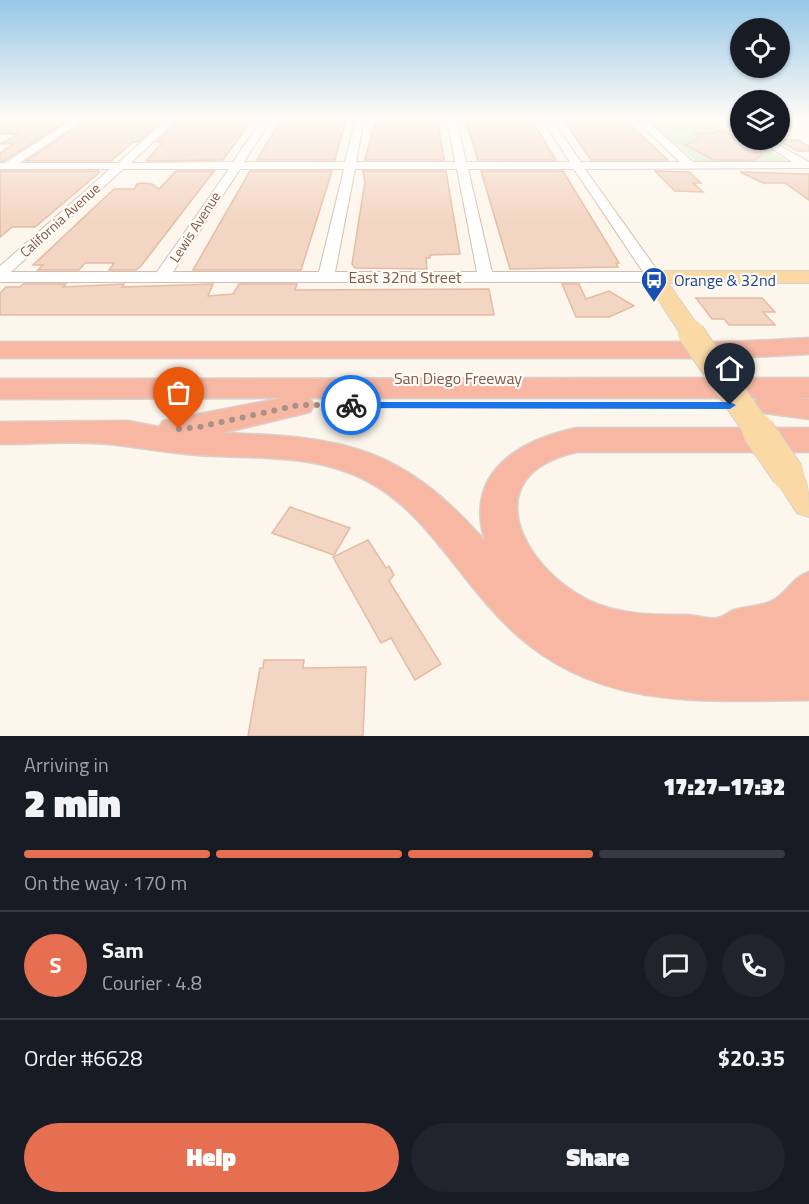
<!DOCTYPE html>
<html lang="en">
<head>
<meta charset="utf-8">
<style>
  :root { --surface:#171b24; --page:#20242c; --text:#f1f3f6; --muted:#9ea1a6; --line:#363941; --accent:#e76f51 }
  body { margin:0; font-family:"Titillium Web",sans-serif; background:var(--page); color:var(--text); height:100vh; display:flex; flex-direction:column; font-size:22px; white-space:nowrap }
  * { box-sizing:border-box; margin:0 }
  p { font-size:20px; color:var(--muted) }
  .icon { flex:none; width:33px; height:33px; fill:none; stroke:currentColor; stroke-width:2; stroke-linecap:round; stroke-linejoin:round }
  .map { position:relative; height:736px; overflow:hidden }
  .panel { display:flex; flex-direction:column; background:var(--surface); flex:1 }
  .panel>* { flex:none }
  .buttons { position:absolute; left:730px; top:18px; display:grid; gap:12px }
  .buttons a { display:grid; place-items:center; width:60px; height:60px; border-radius:50%; background:var(--surface); box-shadow:0 2px 4px #0004; font-size:30px }
  .pin { position:absolute; display:grid; place-items:center; width:51px; height:51px; color:#fff; margin:-62px -26px; border-radius:50% 50% 50% 0; rotate:-45deg; box-shadow:0 0 6px #0007 }
  .pin .icon { rotate:45deg }
  .courier { position:absolute; display:grid; place-items:center; width:60px; height:60px; margin:-30px; border:4px solid #1a73e8; border-radius:50%; background:#fff; color:#222; box-shadow:0 2px 8px #0007 }
  .summary em { font-style:normal; font-weight:800 }
  .summary div { display:flex; flex-direction:column-reverse }
  .summary { display:flex; align-items:center; justify-content:space-between; height:102px; padding:0 24px }
  h1 { font-size:39px; font-weight:800; line-height:45px }
  .bar { display:grid; grid-template-columns:repeat(4,1fr); gap:9px 6px; align-content:center; height:72px; padding:0 24px }
  .bar i { height:8px; border-radius:4px; background:var(--line) }
  .bar .on { background:var(--accent) }
  .bar p { grid-column:span 4 }
  .line { display:flex; align-items:center; gap:15px; padding:0 24px; border-top:2px solid var(--line) }
  .line div { flex:1 }
  .round { display:grid; place-items:center; flex:none; width:63px; height:63px; border-radius:32px; background:var(--page) }
  .action { display:flex; gap:12px; margin-top:auto; padding:12px 24px }
  .action a { flex:1; height:69px; border-radius:36px; background:var(--accent); color:#fff; font-size:24px; font-weight:800; line-height:69px; text-align:center }
  .action a+a { background:var(--page); color:var(--text) }
  .map>svg:first-child { display:block }
  .green { fill:#d8ecc9 }
  .building { fill:#f3d5c3; stroke:#e6bba3; stroke-width:1.5 }
  .lines { fill:none; stroke-linecap:round; stroke-linejoin:round }
  .minor-casing { stroke:#d1beb0; stroke-width:2 }
  .major-casing { stroke:#dad1cd; stroke-width:2 }
  .highway-casing { stroke:#dad1cd; stroke-width:3 }
  .minor { fill:#fff; fill-rule:evenodd }
  .major { fill:#fbd9a5; fill-rule:evenodd }
  .highway { fill:#f7b7a3; fill-rule:evenodd }
  .major-bridge-far1-casing { stroke:#dad1cd; stroke-width:28; stroke-linecap:butt }
  .major-bridge-casing { stroke:#dad1cd; stroke-width:34; stroke-linecap:butt }
  .major-bridge-far1 { stroke:#fbd9a5; stroke-width:26 }
  .major-bridge { stroke:#fbd9a5; stroke-width:32 }
  .route { fill:#1a73e8 }
  .done { stroke:#a89285; stroke-width:6; stroke-dasharray:0 10.8 }
  .labels { text-anchor:middle; stroke-width:4.5; stroke-linejoin:round; paint-order:stroke }
  .far-street-label { font-size:14px; fill:#7a5c4d; stroke:#fffaf3 }
  .street-label { font-size:16px; fill:#7a5c4d; stroke:#fffaf3 }
  .transit-label { font-size:16px; fill:#164399; stroke:#fffaf3; text-anchor:start }
</style>
</head>
<body>
<div class="map">
<svg width="809" height="736" viewBox="0 0 809 736">
  <rect width="100%" height="100%" fill="#fdf6ec"/>
  <polygon class="green" points="721,118 741,132 741,140 753,140 788,162 695,161 645,119"/>
  <g class="building">
    <polygon points="164,118 138,142 133,142 111,161 26,161 87,120"/>
    <polygon points="562,118 623,118 668,160 591,160"/>
    <polygon points="0,119 39,118 70,119 4,161 0,161 0,153 14,144 0,144 18,134 0,134"/>
    <polygon points="180,119 199,120 252,120 223,160 146,161 163,142 157,142"/>
    <polygon points="281,119 346,119 335,160 257,160"/>
    <polygon points="376,119 438,121 444,160 365,160"/>
    <polygon points="465,119 531,119 556,160 478,160"/>
    <polygon points="719,130 731,135 740,135 741,140 757,140 762,155 755,160 714,160 685,145 700,138 694,133 716,133"/>
    <polygon points="778,140 797,140 809,146 809,151 797,151"/>
    <polygon points="0,171 99,171 99,173 35,227 12,227 0,237"/>
    <polygon points="176,171 214,171 141,266 136,270 109,270 114,263 85,263 79,270 38,270 43,265 33,265 114,189 134,189 137,184 142,183 152,184 159,189"/>
    <polygon points="250,171 332,171 301,270 193,270"/>
    <polygon points="363,171 446,171 460,254 430,255 430,258 426,258 427,269 355,268 352,264 365,181"/>
    <polygon points="481,171 563,171 619,263 616,263 618,267 510,269"/>
    <polygon points="655,171 689,172 701,183 693,183 703,192 675,191"/>
    <polygon points="740,172 809,174 809,200 785,183 763,183"/>
    <polygon points="23,284 66,284 63,287 124,284 122,287 213,284 208,296 233,294 239,284 297,284 295,290 489,289 494,315 0,315 0,293 6,287 20,287"/>
    <polygon points="562,284 579,284 586,299 609,291 634,306 609,317 576,317"/>
    <polygon points="696,298 762,298 775,312 763,312 775,325 729,325 724,319 712,319"/>
    <polygon points="290,507 350,528 334,555 272,533"/>
    <polygon points="368,540 386,568 389,566 394,575 389,581 441,664 415,680 391,638 381,643 333,557"/>
    <polygon points="264,660 304,660 303,668 366,667 363,736 248,736 260,668 263,668"/>
  </g>
  <g class="lines">
    <g class="minor-casing">
      <g id="minor">
        <path d="M75,118H86L19,163H118L168,118H178L131,163L233,162L263,118H272L244,162H345L356,118H364L356,162H455L447,118H456L466,162H570L541,118H550L581,162H680L634,118H644L693,162H792L759,140H770L809,162V168L585,169L662,277L654,282H0V266L110,169H0V163H5ZM123,169H229L157,272H11ZM240,169H344L319,272H173ZM355,169H457L477,272H335ZM468,169H574L643,272H492Z"/>
        <polygon points="726,118 741,121 741,128"/>
      </g>
    </g>
    <g class="major-casing">
      <g id="major">
        <polygon points="654,271 809,271 809,283 668,283 703,333 699,338 683,338 644,277 647,273"/>
        <path d="M788,462C809,470 809,494 809,517L797,513L772,474L777,466Z"/>
      </g>
    </g>
    <g class="highway-casing">
      <g id="highway">
        <polygon points="809,338 809,354 730,358 0,358 0,342 730,342"/>
        <path d="M809,378V398H798L809,399V419L756,412L752,405L757,398H310L314,405L310,412L223,433C345,437 401,446 485,541C464,472 519,440 577,428H809V452H577C475,474 520,566 588,600C618,615 654,615 686,615C695,615 710,620 718,618C723,617 729,612 734,610C747,606 762,607 774,600C789,590 791,579 809,572V700C681,702 576,710 486,603C448,560 419,508 367,481C316,453 254,459 198,455C168,453 138,447 109,444C74,440 35,444 0,444V422L128,421L159,427L163,421L282,398L0,399V379Z"/>
      </g>
    </g>
    <use href="#minor" class="minor"/>
    <use href="#major" class="major"/>
    <use href="#highway" class="highway"/>
    <g class="major-bridge-far1-casing">
      <polyline id="major-bridge-far1" points="691,333 759,432"/>
    </g>
    <g class="major-bridge-casing">
      <polyline id="major-bridge" points="758,430 788,474"/>
    </g>
    <use href="#major-bridge-far1" class="major-bridge-far1"/>
    <use href="#major-bridge" class="major-bridge"/>
  </g>
  <linearGradient id="sky" x2="0" y2="1"><stop stop-color="#97c7e8"/><stop offset="0.53" stop-color="#fefbf6"/><stop offset="1" stop-color="#fefbf6" stop-opacity="0"/></linearGradient>
  <rect width="809" height="222" fill="url(#sky)"/>
  <polygon class="route" points="351,402 730,402 736,405 730,409 347,408 345,405"/>
  <g class="lines">
    <polyline class="done" points="179,429 199,427 299,405 351,405"/>
  </g>
  <defs>
    <g id="bus-pin" transform="scale(1.35)"><path d="M0 17L-7.5 6A9.5 9.5 0 1 1 7.5 6Z" fill="#1a4fb4" stroke="#fffaf3"/><path d="M-5-6H5V4H4V6H2V4H-2V6H-4V4H-5ZM-3.5-4V0h7V-4ZM-3.5 1.2v1.5H-2V1.2ZM2 1.2v1.5H3.5V1.2Z" fill="#fff"/></g>
  </defs>
  <g fill-rule="evenodd">
    <use href="#bus-pin" x="654" y="280"/>
  </g>
  <g class="labels">
    <g class="far-street-label">
      <text transform="translate(60 220) rotate(-42)" y="5">California Avenue</text>
      <text transform="translate(195 227) rotate(-57)" y="5">Lewis Avenue</text>
    </g>
    <g class="street-label">
      <text x="405" y="283">East 32nd Street</text>
      <text x="458" y="384">San Diego Freeway</text>
    </g>
    <g class="transit-label">
      <text x="674" y="286">Orange &amp; 32nd</text>
    </g>
  </g>
</svg>
<div class="buttons">
<a><svg class="icon" aria-label="locate" viewBox="0 0 24 24"><circle cx="12" cy="12" r="6"/><path d="M12 2v4M12 18v4M2 12h4M18 12h4"/></svg></a>
<a><svg class="icon" aria-label="layers" viewBox="0 0 24 24"><path d="M12 4l9 5-9 5-9-5zM3 14l9 5 9-5"/></svg></a>
</div>
<div class="pin" style="left:179px;top:429px;background:#ea580c"><svg class="icon" aria-label="bag" viewBox="0 0 24 24"><path d="M5 8h14l-1 12H6zM9 8a3 3 0 0 1 6 0"/></svg></div>
<div class="pin" style="left:730px;top:405px;background:#1f2937"><svg class="icon" aria-label="home" viewBox="0 0 24 24"><path d="M3 11l9-7 9 7M6 9v11h12V9"/></svg></div>
<div class="courier" style="left:351px;top:405px"><svg class="icon" aria-label="bike" viewBox="0 0 24 24"><circle cx="6" cy="16" r="4"/><circle cx="18" cy="16" r="4"/><path d="M6 16l4-8h5l3 8M10 8l3 8H6M13 5h3"/></svg></div>
</div>
<section class="panel">
<div class="summary"><div><h1>2 min</h1><p>Arriving in</p></div><em>17:27–17:32</em></div>
<div class="bar"><i class="on"></i><i class="on"></i><i class="on"></i><i></i><p>On the way · 170 m</p></div>
<div class="line" style="height:108px"><b class="round" style="background:var(--accent);color:#fff">S</b><div><b>Sam</b><p>Courier · 4.8</p></div><a class="round"><svg class="icon" aria-label="chat" viewBox="0 0 24 24"><path d="M4 5h16v11H9l-5 4z"/></svg></a><a class="round"><svg class="icon" aria-label="phone" viewBox="0 0 24 24"><path d="M5 4h4l2 5-3 2q2 4 5 5l2-3 5 2v4C11 20 4 13 5 4z"/></svg></a></div>
<div class="line" style="height:78px"><div>Order #6628</div><b>$20.35</b></div>
<div class="action"><a>Help</a><a>Share</a></div>
</section>
</body>
</html>
